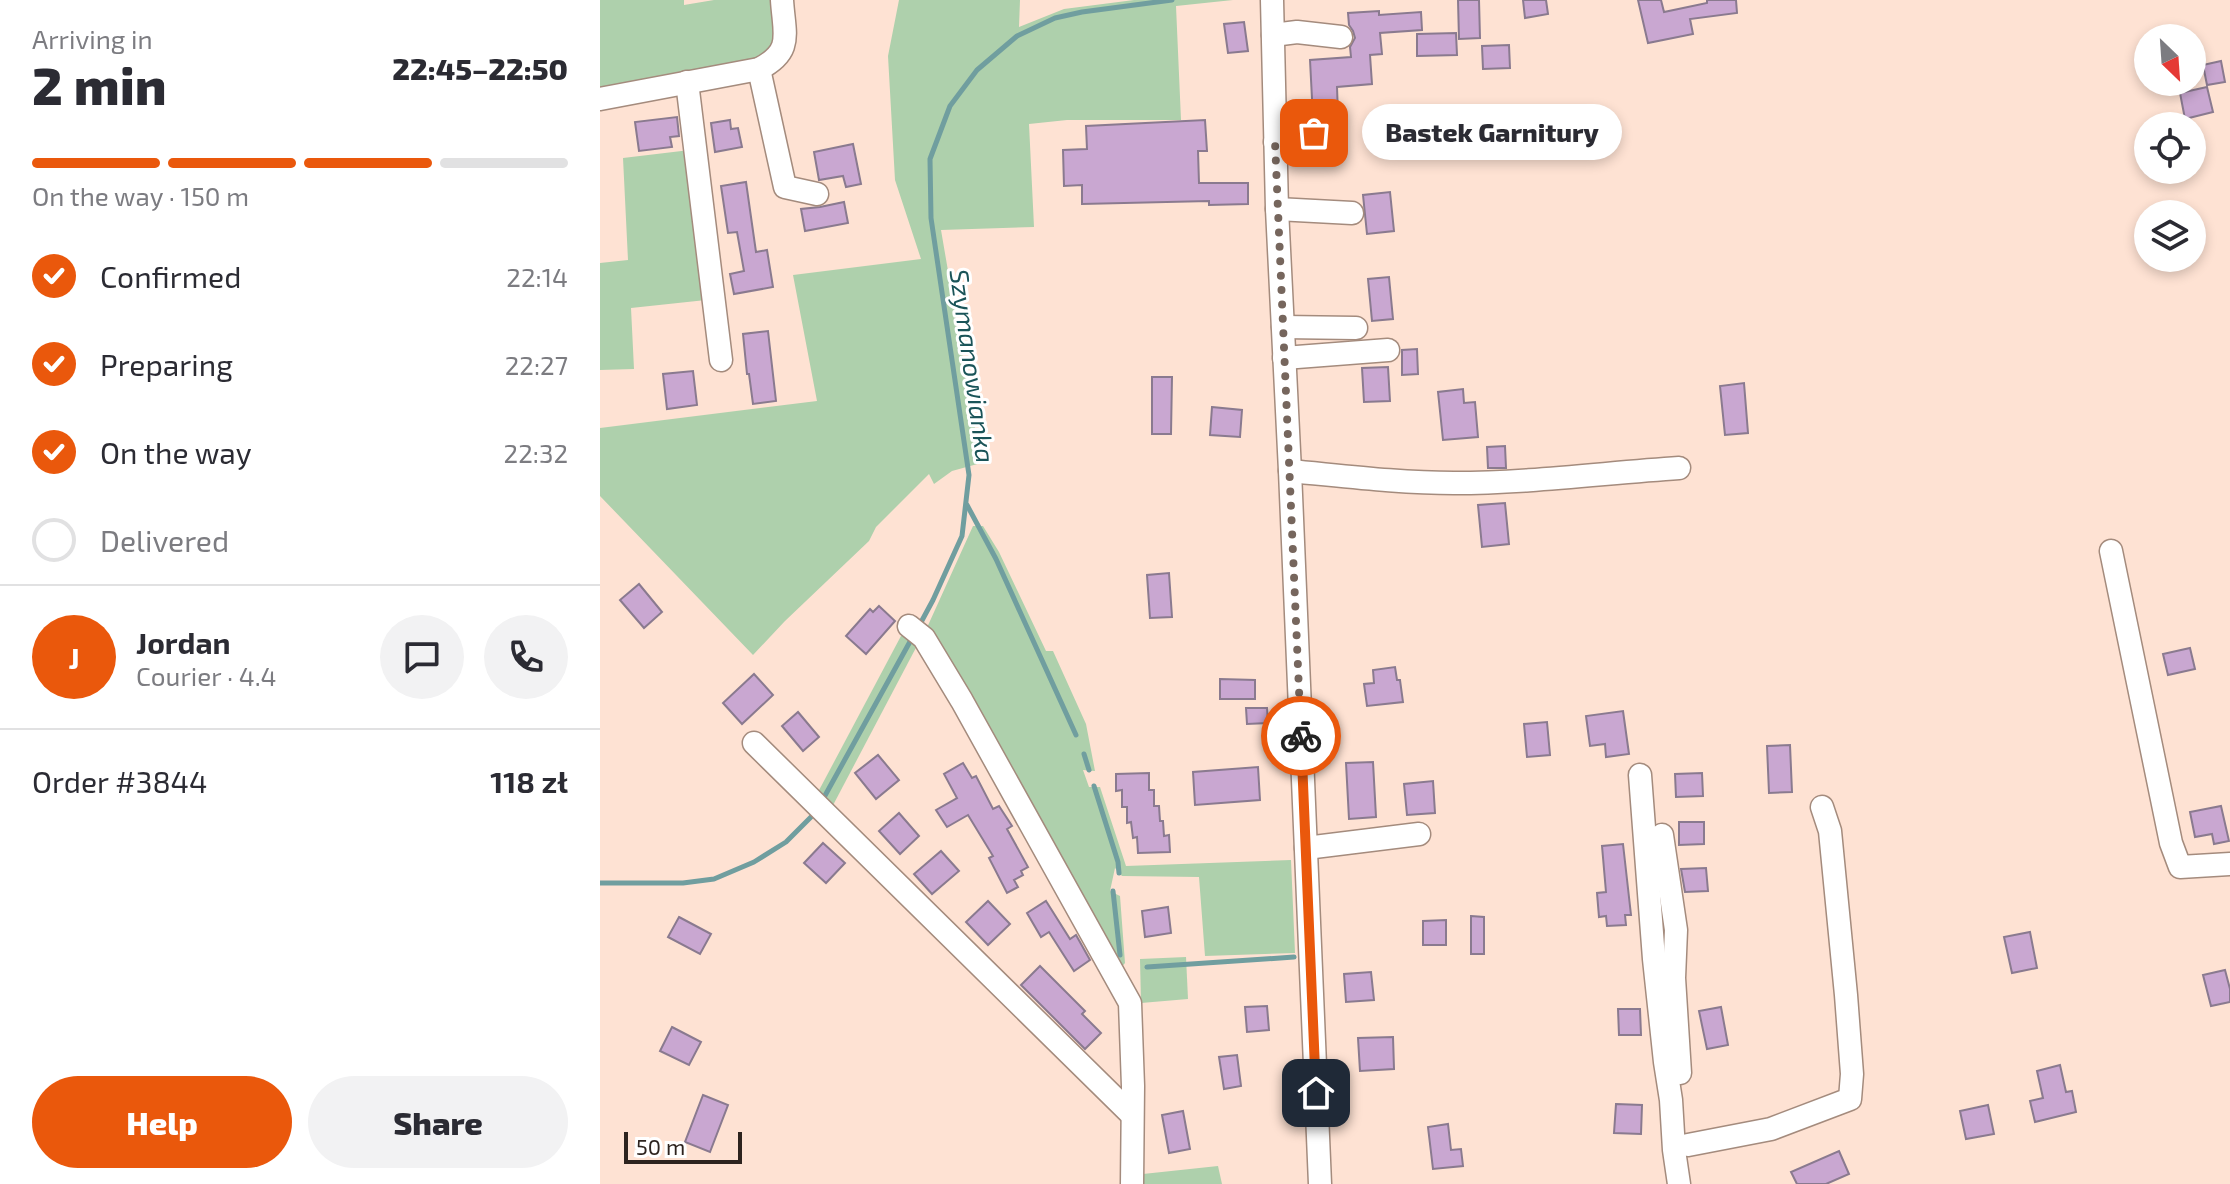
<!DOCTYPE html>
<html lang="en">
<head>
<meta charset="utf-8">
<style>
  :root { --surface:#fff; --page:#f2f2f3; --text:#2b2b33; --muted:#7c7c81; --line:#e1e1e2; --accent:#ea580c }
  body { margin:0; font-family:"Exo 2",sans-serif; background:var(--page); color:var(--text); height:100vh; display:flex; flex-direction:column; font-size:30px; white-space:nowrap }
  * { box-sizing:border-box; margin:0 }
  p { font-size:26px; color:var(--muted) }
  .icon { flex:none; width:44px; height:44px; fill:none; stroke:currentColor; stroke-width:2; stroke-linecap:round; stroke-linejoin:round }
  .map { position:relative; flex:1; overflow:hidden }
  .details { display:flex; flex-direction:column; background:var(--surface); width:600px }
  .details>* { flex:none }
  .needle { width:52px; rotate:155deg }
  .fabs { position:absolute; left:1534px; top:24px; display:grid; gap:16px }
  .fabs a { display:grid; place-items:center; width:72px; height:72px; border-radius:50%; background:var(--surface); box-shadow:0 4px 12px #0003; font-size:40px }
  .scale { position:absolute; left:24px; bottom:20px; width:118px; box-sizing:border-box; padding-left:8px; border:4px solid #2d231e; border-top:0; font-size:22px; line-height:28px; white-space:nowrap; color:#2d231e; -webkit-text-stroke:6px #fff; paint-order:stroke }
  .pin { position:absolute; display:grid; place-items:center; width:68px; height:68px; color:#fff; margin:-34px; border-radius:16px; box-shadow:0 4px 12px #0006 }
  .courier { position:absolute; display:grid; place-items:center; width:80px; height:80px; margin:-40px; border:6px solid #ea580c; border-radius:50%; background:#fff; color:#222; box-shadow:0 2px 10px #0007 }
  .bubble { position:absolute; height:56px; border-radius:28px; background:var(--surface); box-shadow:0 4px 12px #0003; font-size:26px; font-weight:800; line-height:56px; text-align:center }
  .headline em { font-style:normal; font-weight:800 }
  .headline div { display:flex; flex-direction:column-reverse }
  .headline { display:flex; align-items:center; justify-content:space-between; height:136px; padding:0 32px }
  h1 { font-size:52px; font-weight:800; line-height:60px }
  .bar { display:grid; grid-template-columns:repeat(4,1fr); gap:12px 8px; align-content:center; height:96px; padding:0 32px }
  .bar i { height:10px; border-radius:6px; background:var(--line) }
  .bar .active { background:var(--accent) }
  .bar p { grid-column:span 4 }
  .line { display:flex; align-items:center; gap:20px; padding:0 32px; border-top:2px solid var(--line) }
  .line div { flex:1 }
  .round { display:grid; place-items:center; flex:none; width:84px; height:84px; border-radius:42px; background:var(--page) }
  ol { padding:0 32px; list-style:none }
  li { display:flex; align-items:center; gap:24px; height:88px }
  li p { margin-inline-start:auto }
  li .icon { padding:8px; border-radius:50%; background:var(--accent); color:#fff; stroke-width:4 }
  li:last-child { color:var(--muted) }
  li i { width:44px; height:44px; border:4px solid var(--line); border-radius:50% }
  .cta { display:flex; gap:16px; margin-top:auto; padding:16px 32px }
  .cta a { flex:1; height:92px; border-radius:48px; background:var(--accent); color:#fff; font-size:32px; font-weight:800; line-height:92px; text-align:center }
  .cta a+a { background:var(--page); color:var(--text) }
  main { display:flex; flex:1; min-height:0 }
  .map>svg:first-child { display:block }
  .green { fill:#aed0ac }
  .lines { fill:none; stroke-linecap:round; stroke-linejoin:round }
  .stream { stroke:#709e9f; stroke-width:5 }
  .building { fill:#c9a7d1; stroke:#8a7a8f; stroke-width:2 }
  .minor-casing { stroke:#a48b7d; stroke-width:25 }
  .minor { stroke:#fff; stroke-width:22 }
  .done { stroke:#76665d; stroke-width:8; stroke-dasharray:0 14.4 }
  .route { stroke:#ea580c; stroke-width:10 }
  .labels { text-anchor:middle; stroke-width:6; stroke-linejoin:round; paint-order:stroke }
  .water-label { font-size:26px; font-style:italic; fill:#1a5458; stroke:#fff }
</style>
</head>
<body>
<main>
<section class="details">
<div class="headline"><div><h1>2 min</h1><p>Arriving in</p></div><em>22:45–22:50</em></div>
<div class="bar"><i class="active"></i><i class="active"></i><i class="active"></i><i></i><p>On the way · 150 m</p></div>
<ol>
<li><svg class="icon" aria-label="check" viewBox="0 0 24 24"><path d="M5 12l5 5 9-10"/></svg>Confirmed<p>22:14</p></li>
<li><svg class="icon" aria-label="check" viewBox="0 0 24 24"><path d="M5 12l5 5 9-10"/></svg>Preparing<p>22:27</p></li>
<li><svg class="icon" aria-label="check" viewBox="0 0 24 24"><path d="M5 12l5 5 9-10"/></svg>On the way<p>22:32</p></li>
<li><i></i>Delivered</li>
</ol>
<div class="line" style="height:144px"><b class="round" style="background:var(--accent);color:#fff">J</b><div><b>Jordan</b><p>Courier · 4.4</p></div><a class="round"><svg class="icon" aria-label="chat" viewBox="0 0 24 24"><path d="M4 5h16v11H9l-5 4z"/></svg></a><a class="round"><svg class="icon" aria-label="phone" viewBox="0 0 24 24"><path d="M5 4h4l2 5-3 2q2 4 5 5l2-3 5 2v4C11 20 4 13 5 4z"/></svg></a></div>
<div class="line" style="height:104px"><div>Order #3844</div><b>118 zł</b></div>
<div class="cta"><a>Help</a><a>Share</a></div>
</section>
<div class="map">
<svg width="1630" height="1184" viewBox="0 0 1630 1184">
  <rect width="100%" height="100%" fill="#fee2d3"/>
  <g class="green">
    <polygon points="0,0 84,0 84,5 114,0 175,0 173,57 0,93"/>
    <polygon points="299,0 420,0 419,27 464,9 534,0 633,0 576,6 581,120 467,120 429,124 434,227 341,230 381,463 352,471 334,484 329,474 276,527 269,541 185,621 153,655 0,496 0,428 217,401 193,275 321,259 295,180 288,56"/>
    <polygon points="90,150 106,300 31,308 34,369 0,370 0,263 28,260 23,158"/>
    <polygon points="373,526 383,526 399,552 446,651 453,651 486,724 495,771 483,770 489,787 500,787 526,866 691,860 695,953 605,956 599,877 522,876 515,868 510,891 520,896 525,963 520,969 325,632"/>
    <polygon points="307,635 319,642 231,809 217,794 301,636"/>
    <polygon points="586,957 588,999 541,1003 540,959"/>
    <polygon points="618,1166 622,1184 539,1184 543,1174"/>
  </g>
  <g class="lines">
    <g class="stream">
      <polyline points="367,505 396,559 476,735"/>
      <polyline points="319,626 333,600 362,536 369,475 331,218 330,159 350,106 377,70 417,36 455,18 482,12 572,0"/>
      <polyline points="484,754 489,770"/>
      <polyline points="494,786 518,862 519,873"/>
      <polyline points="222,801 312,638"/>
      <polyline points="0,883 83,883 114,879 154,862 186,842 215,813"/>
      <polyline points="513,891 520,955"/>
      <polyline points="547,967 694,957"/>
    </g>
  </g>
  <g class="building">
    <polygon points="858,0 879,0 880,38 859,39"/>
    <polygon points="923,0 946,0 948,14 925,18"/>
    <polygon points="1038,0 1061,0 1064,12 1107,3 1107,0 1136,0 1137,13 1090,19 1093,34 1048,43"/>
    <polygon points="779,11 779,15 821,12 822,30 780,33 782,54 770,55 772,84 737,87 738,115 713,118 710,60 751,57 750,47 755,38 753,31 749,25 748,13"/>
    <polygon points="644,22 648,51 628,53 624,24"/>
    <polygon points="856,33 857,55 817,56 817,34"/>
    <polygon points="909,45 910,68 883,69 882,46"/>
    <polygon points="1621,61 1625,82 1607,85 1603,65"/>
    <polygon points="1607,87 1613,112 1585,119 1580,93"/>
    <polygon points="77,117 79,136 70,137 72,147 39,151 35,122"/>
    <polygon points="130,120 131,129 138,128 142,147 115,152 111,123"/>
    <polygon points="605,120 607,151 598,151 599,183 648,183 648,204 609,205 609,201 482,204 482,185 464,186 463,150 487,149 486,126"/>
    <polygon points="253,144 261,184 246,187 243,176 219,180 214,152"/>
    <polygon points="146,182 156,252 167,250 173,287 134,294 130,274 144,271 137,232 128,233 121,186"/>
    <polygon points="790,192 794,231 767,234 763,195"/>
    <polygon points="244,202 248,223 205,231 201,209 220,207"/>
    <polygon points="789,277 793,319 772,321 768,279"/>
    <polygon points="168,331 176,401 153,404 149,374 147,374 143,334"/>
    <polygon points="817,349 818,374 802,375 802,350"/>
    <polygon points="788,367 790,401 764,402 762,368"/>
    <polygon points="93,371 97,405 67,409 63,374"/>
    <polygon points="552,377 572,377 571,434 552,434"/>
    <polygon points="1144,383 1148,433 1125,435 1120,386"/>
    <polygon points="863,389 864,403 875,402 878,437 843,440 838,392"/>
    <polygon points="612,407 642,410 640,437 610,435"/>
    <polygon points="905,446 906,468 888,468 887,447"/>
    <polygon points="905,503 909,544 882,547 878,505"/>
    <polygon points="569,573 572,617 550,618 547,575"/>
    <polygon points="39,584 62,612 44,628 20,600"/>
    <polygon points="279,606 295,621 266,654 246,636 270,609 273,612"/>
    <polygon points="1590,648 1595,669 1568,675 1563,654"/>
    <polygon points="795,667 797,680 800,680 803,702 767,706 764,684 774,683 773,670"/>
    <polygon points="154,674 173,695 142,724 123,703"/>
    <polygon points="620,679 655,680 655,699 620,699"/>
    <polygon points="646,708 667,708 668,723 647,724"/>
    <polygon points="1023,711 1029,754 1006,757 1005,744 990,746 986,716"/>
    <polygon points="198,712 219,737 203,751 182,726"/>
    <polygon points="947,722 950,755 927,757 924,724"/>
    <polygon points="1190,745 1192,792 1169,793 1167,746"/>
    <polygon points="278,755 299,780 276,799 255,773"/>
    <polygon points="773,762 776,817 749,819 746,763"/>
    <polygon points="363,763 372,778 376,776 393,809 399,806 412,826 407,829 428,867 421,871 423,875 414,880 418,887 407,893 389,858 393,856 368,815 347,827 336,810 357,798 344,774"/>
    <polygon points="658,767 660,800 595,805 593,772"/>
    <polygon points="549,773 549,790 554,790 554,806 559,806 560,821 563,821 564,836 569,835 570,852 538,853 537,837 533,838 531,822 527,823 527,807 522,807 522,790 516,791 516,774"/>
    <polygon points="1102,773 1103,796 1076,797 1075,774"/>
    <polygon points="833,781 835,813 807,815 804,784"/>
    <polygon points="1621,806 1629,841 1614,844 1612,834 1595,837 1590,812"/>
    <polygon points="299,813 319,836 300,854 279,831"/>
    <polygon points="1079,822 1104,822 1104,844 1079,845"/>
    <polygon points="223,843 245,863 226,883 204,863"/>
    <polygon points="1023,844 1031,915 1025,915 1026,925 1007,926 1006,916 999,917 997,893 1006,892 1002,846"/>
    <polygon points="341,851 359,871 332,894 314,874"/>
    <polygon points="1106,868 1108,891 1085,892 1081,869"/>
    <polygon points="388,901 410,924 388,945 366,922"/>
    <polygon points="446,901 470,939 476,935 490,960 474,971 449,932 441,937 427,913"/>
    <polygon points="568,907 571,933 545,937 542,911"/>
    <polygon points="871,916 884,917 884,954 871,954"/>
    <polygon points="79,917 111,934 100,954 68,937"/>
    <polygon points="846,920 846,945 823,945 823,921"/>
    <polygon points="1430,932 1437,968 1412,973 1404,937"/>
    <polygon points="440,966 485,1011 482,1014 501,1033 485,1049 421,985"/>
    <polygon points="1625,970 1630,989 1630,1002 1611,1006 1603,975"/>
    <polygon points="771,972 774,1000 746,1002 744,974"/>
    <polygon points="667,1006 669,1030 647,1032 645,1007"/>
    <polygon points="1121,1007 1128,1045 1107,1049 1099,1011"/>
    <polygon points="1018,1009 1040,1009 1041,1035 1019,1035"/>
    <polygon points="72,1027 101,1042 89,1065 60,1051"/>
    <polygon points="793,1037 794,1069 760,1071 758,1038"/>
    <polygon points="637,1055 641,1086 624,1089 619,1057"/>
    <polygon points="1460,1065 1466,1092 1472,1091 1476,1112 1435,1122 1430,1101 1443,1098 1437,1071"/>
    <polygon points="103,1095 128,1105 110,1152 85,1142"/>
    <polygon points="1016,1104 1042,1105 1041,1134 1014,1133"/>
    <polygon points="1388,1105 1394,1134 1366,1139 1360,1111"/>
    <polygon points="583,1111 590,1149 569,1153 562,1115"/>
    <polygon points="848,1124 851,1150 861,1149 863,1166 833,1169 828,1127"/>
    <polygon points="1239,1151 1249,1174 1226,1184 1197,1184 1191,1172"/>
  </g>
  <g class="lines">
    <g class="minor-casing">
      <g id="minor">
        <polyline points="672,0 677,209 690,471 720,1184"/>
        <polyline points="673,35 697,32 741,37"/>
        <polyline points="159,69 185,187 217,194"/>
        <polyline points="87,82 121,360"/>
        <path d="M0,99L159,69C194,51 184,34 182,0"/>
        <polyline points="675,142 735,128"/>
        <polyline points="677,209 752,213"/>
        <polyline points="683,327 756,328"/>
        <polyline points="684,358 788,350"/>
        <path d="M690,471C744,476 799,483 854,483C929,483 1004,473 1079,468"/>
        <polyline points="1511,551 1571,843 1580,867 1630,864"/>
        <polyline points="309,626 324,638 362,701 530,1003 533,1086 532,1184"/>
        <polyline points="154,743 532,1115"/>
        <polyline points="1040,775 1054,959 1065,1062 1071,1100 1074,1150 1079,1184"/>
        <polyline points="1062,835 1076,930 1074,978 1080,1073"/>
        <polyline points="706,848 819,834"/>
        <polyline points="1088,1145 1171,1129 1250,1099 1252,1074 1246,995 1230,831 1222,807"/>
      </g>
    </g>
    <use href="#minor" class="minor"/>
  </g>
  <g class="lines">
    <polyline class="done" points="701,736 675,142 714,133"/>
    <polyline class="route" points="701,736 716,1093"/>
  </g>
  <g class="labels">
    <g class="water-label">
      <text transform="translate(372 366) rotate(82)" y="9">Szymanowianka</text>
    </g>
  </g>
</svg>
<div class="fabs">
<a><svg class="needle" viewBox="-14 -14 28 28"><path d="M0-13l5 13h-10z" fill="#e53935"/><path d="M0 13l5-13h-10z" fill="#7c7c81"/></svg></a>
<a><svg class="icon" aria-label="locate" viewBox="0 0 24 24"><circle cx="12" cy="12" r="6"/><path d="M12 2v4M12 18v4M2 12h4M18 12h4"/></svg></a>
<a><svg class="icon" aria-label="layers" viewBox="0 0 24 24"><path d="M12 4l9 5-9 5-9-5zM3 14l9 5 9-5"/></svg></a>
</div>
<div class="scale">50 m</div>
<div class="pin" style="left:714px;top:133px;background:#ea580c"><svg class="icon" aria-label="bag" viewBox="0 0 24 24"><path d="M5 8h14l-1 12H6zM9 8a3 3 0 0 1 6 0"/></svg></div>
<div class="pin" style="left:716px;top:1093px;background:#1f2937"><svg class="icon" aria-label="home" viewBox="0 0 24 24"><path d="M3 11l9-7 9 7M6 9v11h12V9"/></svg></div>
<div class="courier" style="left:701px;top:736px"><svg class="icon" aria-label="bike" viewBox="0 0 24 24"><circle cx="6" cy="16" r="4"/><circle cx="18" cy="16" r="4"/><path d="M6 16l4-8h5l3 8M10 8l3 8H6M13 5h3"/></svg></div>
<div class="bubble" style="left:762px;top:104px;width:260px">Bastek Garnitury</div>
</div>
</main>
</body>
</html>
